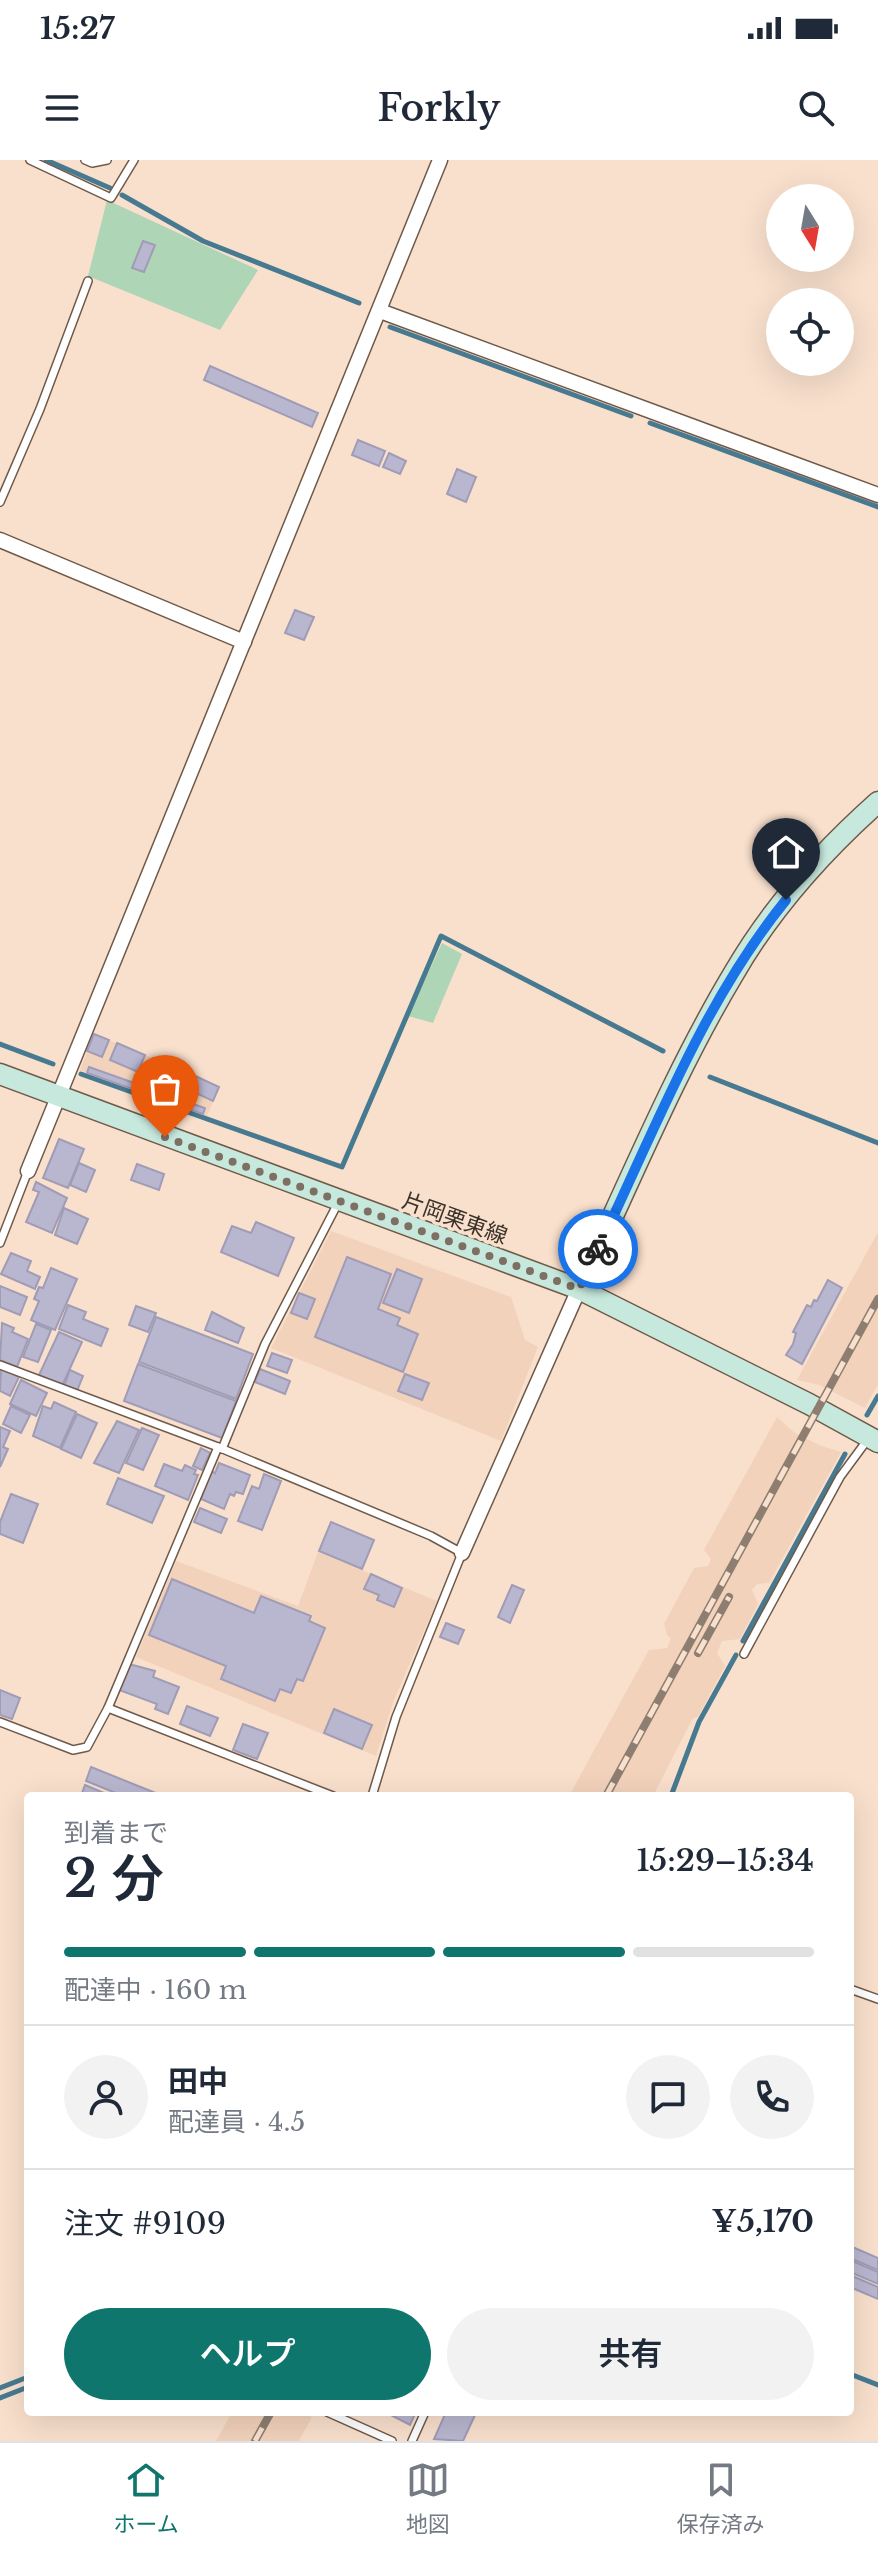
<!DOCTYPE html>
<html lang="ja">
<head>
<meta charset="utf-8">
<style>
  :root { --surface:#fff; --page:#f2f2f3; --text:#1f2937; --muted:#747a83; --line:#e0e1e3; --accent:#0f766e }
  body { margin:0; font-family:"Libre Baskerville","Noto Sans JP",serif; background:var(--page); color:var(--text); height:100vh; display:flex; flex-direction:column; font-size:30px; white-space:nowrap }
  * { box-sizing:border-box; margin:0 }
  p { font-size:26px; color:var(--muted) }
  .icon { flex:none; width:44px; height:44px; fill:none; stroke:currentColor; stroke-width:2; stroke-linecap:round; stroke-linejoin:round }
  .map { position:relative; flex:1; overflow:hidden }
  .details { position:absolute; left:24px; top:1632px; width:830px; height:624px; display:flex; flex-direction:column; background:var(--surface); border-radius:8px; box-shadow:0 8px 32px #0002 }
  .details>* { flex:none }
  .needle { width:52px; rotate:169deg }
  .buttons { position:absolute; left:766px; top:24px; display:grid; gap:16px }
  .buttons a { display:grid; place-items:center; width:88px; height:88px; border-radius:50%; background:var(--surface); box-shadow:0 8px 32px #0002; font-size:40px }
  .pin { position:absolute; display:grid; place-items:center; width:68px; height:68px; color:#fff; margin:-82px -34px; border-radius:50% 50% 50% 0; rotate:-45deg; box-shadow:0 0 8px #0007 }
  .pin .icon { rotate:45deg }
  .courier { position:absolute; display:grid; place-items:center; width:80px; height:80px; margin:-40px; border:6px solid #1a73e8; border-radius:50%; background:#fff; color:#222; box-shadow:0 2px 10px #0007 }
  .summary em { font-style:normal; font-weight:600 }
  .summary div { display:flex; flex-direction:column-reverse }
  .summary { display:flex; align-items:center; justify-content:space-between; height:136px; padding:0 40px }
  h1 { font-size:52px; font-weight:600; line-height:60px }
  .bar { display:grid; grid-template-columns:repeat(4,1fr); gap:12px 8px; align-content:center; height:96px; padding:0 40px }
  .bar i { height:10px; border-radius:6px; background:var(--line) }
  .bar .on { background:var(--accent) }
  .bar p { grid-column:span 4 }
  .line { display:flex; align-items:center; gap:20px; padding:0 40px; border-top:2px solid var(--line) }
  .line div { flex:1 }
  .round { display:grid; place-items:center; flex:none; width:84px; height:84px; border-radius:42px; background:var(--page) }
  .primary-button { display:flex; gap:16px; margin-top:auto; padding:16px 40px }
  .primary-button a { flex:1; height:92px; border-radius:48px; background:var(--accent); color:#fff; font-size:32px; font-weight:600; line-height:92px; text-align:center }
  .primary-button a+a { background:var(--page); color:var(--text) }
  .status { display:flex; justify-content:space-between; align-items:center; height:56px; padding:0 40px; background:var(--surface); direction:ltr }
  .status svg { height:22px; fill:currentColor }
  header { display:flex; justify-content:space-between; align-items:center; height:104px; padding:0 40px; background:var(--surface); font-size:36px; font-weight:600 }
  .tab-bar { display:flex; justify-content:space-around; align-items:center; height:112px; border-top:2px solid var(--line); background:var(--surface); font-size:22px; color:var(--muted) }
  .tab-bar a { display:grid; justify-items:center; gap:4px }
  .tab-bar .on { color:var(--accent) }
  .map>svg:first-child { display:block }
  .built { fill:#f2d2bb }
  .green { fill:#aed5b6 }
  .lines { fill:none; stroke-linecap:round; stroke-linejoin:round }
  .stream { stroke:#477a90; stroke-width:5 }
  .building { fill:#b9b6d0; stroke:#a09cb6; stroke-width:2 }
  .lane-casing { stroke:#6f5a4a; stroke-width:10 }
  .street-casing { stroke:#6f5a4a; stroke-width:17 }
  .secondary-casing { stroke:#6f5a4a; stroke-width:23 }
  .lane { stroke:#fff; stroke-width:7 }
  .street { stroke:#fff; stroke-width:14 }
  .secondary { stroke:#c7e9dd; stroke-width:20 }
  .rail-casing { stroke:#8d7e71; stroke-width:8 }
  .rail { stroke:#f9e0cd; stroke-width:5; stroke-dasharray:15; stroke-linecap:butt }
  .done { stroke:#7e6f63; stroke-width:8; stroke-dasharray:0 14.4 }
  .route { stroke:#1a73e8; stroke-width:10 }
  .labels { text-anchor:middle; stroke-width:7; stroke-linejoin:round; paint-order:stroke }
  .street-label { font-size:22px; fill:#3b322a; stroke:#f9e0cd }
</style>
</head>
<body>
<div class="status"><b>15:27</b><svg viewBox="0 0 49 12"><path d="M0 12V9h3v3zM5 12V6h3v6zM10 12V3h3v9zM15 12V0h3v12zM26 1h20v11H26zM47 4h2v5h-2z"/></svg></div>
<header><svg class="icon" aria-label="menu" viewBox="0 0 24 24"><path d="M4 6h16M4 12h16M4 18h16"/></svg>Forkly<svg class="icon" aria-label="search" viewBox="0 0 24 24"><circle cx="10" cy="10" r="6"/><path d="M15 15l6 6"/></svg></header>
<div class="map">
<svg width="878" height="2281" viewBox="0 0 878 2281">
  <rect width="100%" height="100%" fill="#f9e0cd"/>
  <g class="built">
    <polygon points="94,874 220,926 207,956 80,910"/>
    <polygon points="331,1071 511,1137 525,1180 538,1187 501,1281 271,1188"/>
    <polygon points="878,1072 878,1224 865,1248 819,1225 797,1220"/>
    <polygon points="777,1257 795,1273 819,1285 841,1292 769,1423 757,1424 752,1430 758,1444 740,1479 722,1481 717,1493 725,1506 698,1557 693,1558 653,1636 569,1636 649,1490 667,1488 671,1478 667,1475 664,1464 694,1408 708,1406 711,1399 704,1390"/>
    <polygon points="318,1392 437,1441 394,1540 376,1596 136,1497 176,1401 298,1446"/>
    <polygon points="232,2252 292,2252 312,2257 299,2281 216,2281"/>
  </g>
  <g class="green">
    <polygon points="107,40 258,110 220,170 88,116"/>
    <polygon points="442,783 462,794 433,863 408,856"/>
  </g>
  <g class="lines">
    <g class="stream">
      <polyline points="46,0 110,28"/>
      <polyline points="122,35 203,81 359,143"/>
      <polyline points="390,167 631,256"/>
      <polyline points="650,263 878,347"/>
      <polyline points="0,884 53,904"/>
      <polyline points="81,914 342,1007 441,776 663,891"/>
      <polyline points="710,917 878,983"/>
      <polyline points="867,1255 878,1236"/>
      <polyline points="743,1481 845,1294"/>
      <polyline points="671,1636 699,1562 736,1495"/>
      <polyline points="850,2214 878,2225"/>
      <polyline points="0,2228 28,2217"/>
      <polyline points="0,2238 28,2227"/>
    </g>
  </g>
  <g class="building">
    <polygon points="143,81 155,85 144,112 132,108"/>
    <polygon points="210,206 318,253 312,267 204,220"/>
    <polygon points="358,280 385,291 379,306 352,295"/>
    <polygon points="389,293 406,301 400,314 383,307"/>
    <polygon points="457,309 476,317 466,342 447,334"/>
    <polygon points="295,450 314,457 304,480 285,473"/>
    <polygon points="94,874 109,880 102,897 87,891"/>
    <polygon points="117,883 145,895 138,912 110,900"/>
    <polygon points="153,898 182,910 174,927 146,915"/>
    <polygon points="89,907 205,948 203,954 87,913"/>
    <polygon points="191,914 219,927 213,941 185,928"/>
    <polygon points="59,979 84,989 68,1028 43,1018"/>
    <polygon points="79,1003 95,1010 86,1032 70,1025"/>
    <polygon points="137,1004 164,1014 159,1030 131,1020"/>
    <polygon points="36,1022 67,1038 52,1073 26,1062 39,1032 33,1030"/>
    <polygon points="64,1048 88,1059 77,1084 55,1075"/>
    <polygon points="256,1062 294,1078 278,1116 221,1092 232,1066 251,1073"/>
    <polygon points="11,1093 31,1101 27,1111 40,1117 35,1129 1,1114"/>
    <polygon points="347,1097 391,1114 378,1149 400,1158 397,1165 418,1174 403,1212 315,1177"/>
    <polygon points="51,1108 77,1119 55,1170 31,1160 39,1141 34,1139 39,1127 43,1128"/>
    <polygon points="397,1109 422,1119 409,1153 383,1143"/>
    <polygon points="828,1120 842,1128 802,1204 786,1195 793,1184 796,1173 793,1172 807,1145 811,1147 814,1140 817,1141"/>
    <polygon points="0,1126 27,1137 20,1155 0,1147"/>
    <polygon points="299,1133 315,1139 307,1159 291,1153"/>
    <polygon points="68,1145 86,1152 83,1159 108,1169 101,1186 59,1169"/>
    <polygon points="136,1146 156,1153 148,1172 129,1165"/>
    <polygon points="212,1152 244,1168 238,1183 205,1170"/>
    <polygon points="156,1157 253,1194 236,1239 139,1202"/>
    <polygon points="2,1163 14,1168 12,1172 28,1179 17,1207 0,1200"/>
    <polygon points="36,1164 51,1170 38,1202 23,1197"/>
    <polygon points="59,1172 82,1182 62,1226 39,1215"/>
    <polygon points="272,1193 292,1200 287,1213 267,1206"/>
    <polygon points="138,1204 236,1241 222,1278 124,1241"/>
    <polygon points="1,1208 19,1217 10,1236 0,1231"/>
    <polygon points="260,1209 290,1221 285,1234 255,1222"/>
    <polygon points="70,1210 83,1216 77,1231 64,1226"/>
    <polygon points="405,1214 429,1223 422,1240 398,1231"/>
    <polygon points="21,1220 47,1233 36,1256 10,1244"/>
    <polygon points="54,1242 76,1252 60,1288 33,1276 43,1246 51,1249"/>
    <polygon points="11,1246 30,1255 21,1273 3,1264"/>
    <polygon points="77,1254 97,1263 81,1298 61,1289"/>
    <polygon points="117,1261 139,1270 119,1313 94,1303"/>
    <polygon points="0,1267 10,1271 3,1287 8,1289 0,1307"/>
    <polygon points="142,1268 159,1275 143,1310 126,1303"/>
    <polygon points="201,1288 210,1293 202,1310 193,1306"/>
    <polygon points="219,1303 250,1315 243,1334 236,1332 234,1336 230,1334 224,1349 201,1339 211,1311 215,1313"/>
    <polygon points="164,1304 182,1311 185,1305 196,1310 194,1314 198,1315 188,1340 155,1326"/>
    <polygon points="264,1314 281,1321 262,1370 238,1361 252,1326 259,1329"/>
    <polygon points="118,1318 164,1336 152,1363 107,1344"/>
    <polygon points="11,1334 38,1344 23,1383 0,1374 0,1362"/>
    <polygon points="200,1348 227,1359 221,1373 194,1362"/>
    <polygon points="331,1362 374,1380 362,1409 319,1391"/>
    <polygon points="371,1414 402,1428 394,1447 377,1440 379,1435 364,1429"/>
    <polygon points="172,1419 254,1453 261,1436 311,1456 309,1461 325,1468 303,1521 297,1519 291,1533 280,1529 275,1541 221,1519 226,1506 149,1475"/>
    <polygon points="512,1425 524,1430 510,1463 498,1457"/>
    <polygon points="446,1463 464,1470 458,1484 440,1477"/>
    <polygon points="129,1504 155,1511 153,1517 179,1527 168,1554 155,1549 157,1544 119,1530"/>
    <polygon points="0,1530 20,1538 12,1559 0,1555"/>
    <polygon points="187,1546 218,1558 210,1576 180,1564"/>
    <polygon points="334,1549 372,1565 362,1589 324,1573"/>
    <polygon points="243,1564 268,1573 257,1599 233,1590"/>
    <polygon points="91,1607 163,1636 123,1636 86,1621"/>
    <polygon points="85,1625 111,1636 81,1636"/>
    <polygon points="850,2086 878,2098 878,2110 850,2098"/>
    <polygon points="850,2100 878,2112 878,2124 850,2112"/>
    <polygon points="850,2115 878,2127 878,2139 850,2127"/>
    <polygon points="390,2252 416,2252 410,2265 389,2254"/>
    <polygon points="446,2252 475,2255 463,2281 434,2279"/>
  </g>
  <g class="lines">
    <g class="lane-casing">
      <g id="lane">
        <polyline points="30,0 111,38 134,0"/>
        <polyline points="85,0 92,3 107,0"/>
        <polyline points="0,342 40,249 88,121"/>
        <polyline points="0,1083 28,1011"/>
        <polyline points="0,1205 218,1287 431,1376 462,1393 396,1557 372,1636"/>
        <polyline points="222,1289 265,1184 338,1043"/>
        <polyline points="744,1494 840,1317 868,1279"/>
        <polyline points="108,1548 218,1287"/>
        <polyline points="0,1562 73,1590 87,1587 108,1548 333,1636"/>
        <polyline points="850,1829 878,1839"/>
        <polyline points="327,2252 392,2281"/>
        <polyline points="412,2281 425,2252"/>
      </g>
    </g>
    <g class="street-casing">
      <g id="street">
        <polyline points="380,151 878,335"/>
        <polyline points="0,380 244,482"/>
        <polyline points="28,1011 440,0"/>
        <polyline points="462,1393 579,1129"/>
      </g>
    </g>
    <g class="secondary-casing">
      <g id="secondary">
        <polyline points="0,914 579,1129 809,1244 878,1282"/>
        <path d="M579,1129C629,1024 674,913 734,813C771,749 823,691 878,642"/>
      </g>
    </g>
    <use href="#lane" class="lane"/>
    <use href="#street" class="street"/>
    <use href="#secondary" class="secondary"/>
    <g class="rail-casing">
      <g id="rail">
        <polyline points="698,1493 729,1437"/>
        <polyline points="606,1636 878,1139"/>
        <polyline points="255,2281 271,2252"/>
      </g>
    </g>
    <use href="#rail" class="rail"/>
  </g>
  <g class="lines">
    <polyline class="done" points="165,977 579,1129 598,1089"/>
    <path class="route" d="M598,1089C654,972 703,842 786,740"/>
  </g>
  <g class="labels">
    <g class="street-label">
      <text transform="translate(455 1058) rotate(20)" y="8">片岡栗東線</text>
    </g>
  </g>
</svg>
<div class="buttons">
<a><svg class="needle" viewBox="-14 -14 28 28"><path d="M0-13l5 13h-10z" fill="#e53935"/><path d="M0 13l5-13h-10z" fill="#747a83"/></svg></a>
<a><svg class="icon" aria-label="locate" viewBox="0 0 24 24"><circle cx="12" cy="12" r="6"/><path d="M12 2v4M12 18v4M2 12h4M18 12h4"/></svg></a>
</div>
<div class="pin" style="left:165px;top:977px;background:#ea580c"><svg class="icon" aria-label="bag" viewBox="0 0 24 24"><path d="M5 8h14l-1 12H6zM9 8a3 3 0 0 1 6 0"/></svg></div>
<div class="pin" style="left:786px;top:740px;background:#1f2937"><svg class="icon" aria-label="home" viewBox="0 0 24 24"><path d="M3 11l9-7 9 7M6 9v11h12V9"/></svg></div>
<div class="courier" style="left:598px;top:1089px"><svg class="icon" aria-label="bike" viewBox="0 0 24 24"><circle cx="6" cy="16" r="4"/><circle cx="18" cy="16" r="4"/><path d="M6 16l4-8h5l3 8M10 8l3 8H6M13 5h3"/></svg></div>
<section class="details">
<div class="summary"><div><h1>2 分</h1><p>到着まで</p></div><em>15:29–15:34</em></div>
<div class="bar"><i class="on"></i><i class="on"></i><i class="on"></i><i></i><p>配達中 · 160 m</p></div>
<div class="line" style="height:144px"><a class="round"><svg class="icon" aria-label="person" viewBox="0 0 24 24"><circle cx="12" cy="8" r="4"/><path d="M4 21q1-7 8-7t8 7"/></svg></a><div><b>田中</b><p>配達員 · 4.5</p></div><a class="round"><svg class="icon" aria-label="chat" viewBox="0 0 24 24"><path d="M4 5h16v11H9l-5 4z"/></svg></a><a class="round"><svg class="icon" aria-label="phone" viewBox="0 0 24 24"><path d="M5 4h4l2 5-3 2q2 4 5 5l2-3 5 2v4C11 20 4 13 5 4z"/></svg></a></div>
<div class="line" style="height:104px"><div>注文 #9109</div><b>¥5,170</b></div>
<div class="primary-button"><a>ヘルプ</a><a>共有</a></div>
</section>
</div>
<nav class="tab-bar">
<a class="on"><svg class="icon" aria-label="home" viewBox="0 0 24 24"><path d="M3 11l9-7 9 7M6 9v11h12V9"/></svg>ホーム</a>
<a><svg class="icon" aria-label="map" viewBox="0 0 24 24"><path d="M3 6l6-2 6 2 6-2v14l-6 2-6-2-6 2zM9 4v14M15 6v14"/></svg>地図</a>
<a><svg class="icon" aria-label="saved" viewBox="0 0 24 24"><path d="M7 4h10v16l-5-4-5 4z"/></svg>保存済み</a>
</nav>
</body>
</html>
